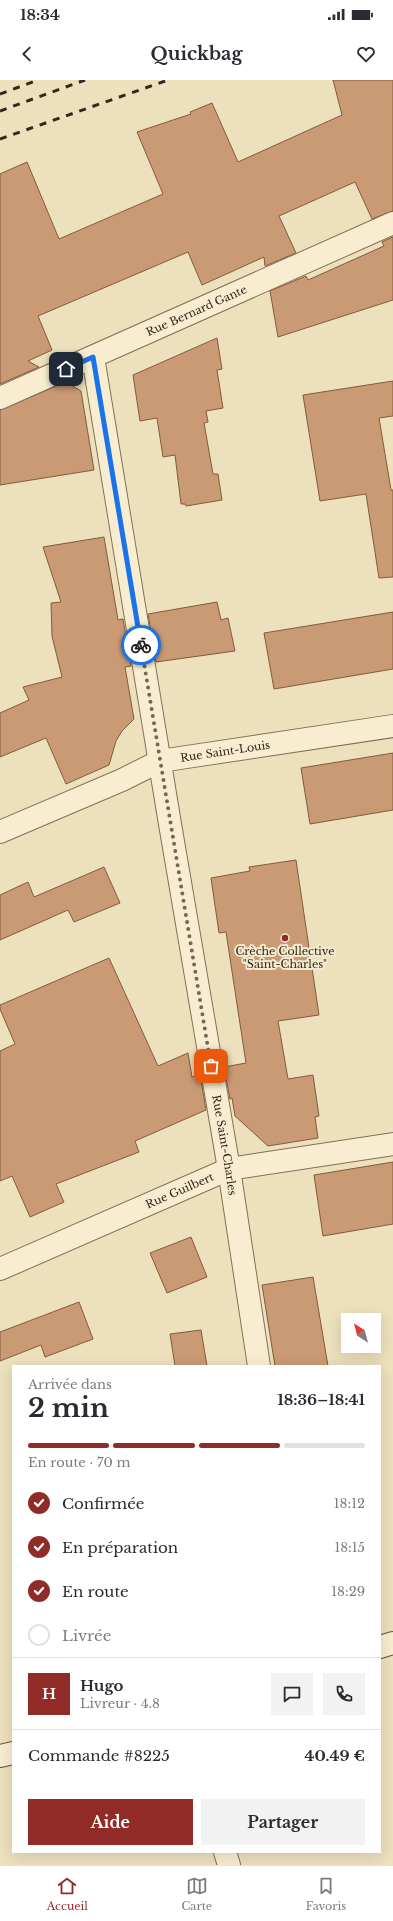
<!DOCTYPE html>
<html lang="fr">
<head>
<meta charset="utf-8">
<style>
  :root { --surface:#fff; --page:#f2f2f3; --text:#2b2b33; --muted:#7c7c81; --line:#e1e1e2; --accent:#912b28 }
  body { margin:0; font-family:"Libre Baskerville",serif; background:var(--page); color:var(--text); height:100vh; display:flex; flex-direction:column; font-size:15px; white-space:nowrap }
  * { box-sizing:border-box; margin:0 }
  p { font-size:13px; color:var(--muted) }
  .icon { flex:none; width:22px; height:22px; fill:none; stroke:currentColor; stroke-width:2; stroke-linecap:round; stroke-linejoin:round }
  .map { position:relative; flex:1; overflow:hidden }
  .side { position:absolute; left:12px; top:1285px; width:369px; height:488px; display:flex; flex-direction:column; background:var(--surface); border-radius:0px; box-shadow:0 4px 16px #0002 }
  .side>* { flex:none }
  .needle { width:26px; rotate:324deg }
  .buttons { position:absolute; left:341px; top:1233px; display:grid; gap:8px }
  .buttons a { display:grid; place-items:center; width:40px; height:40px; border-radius:0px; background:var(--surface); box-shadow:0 4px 16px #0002; font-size:20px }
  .pin { position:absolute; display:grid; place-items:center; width:34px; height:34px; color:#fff; margin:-17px; border-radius:8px; box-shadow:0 2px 6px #0006 }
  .courier { position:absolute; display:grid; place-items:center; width:40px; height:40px; margin:-20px; border:3px solid #1a73e8; border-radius:50%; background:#fff; color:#222; box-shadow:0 1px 5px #0007 }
  .headline em { font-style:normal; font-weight:700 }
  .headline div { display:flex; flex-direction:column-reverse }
  .headline { display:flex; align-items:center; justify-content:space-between; height:68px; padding:0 16px }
  h1 { font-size:26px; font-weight:700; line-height:30px }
  .bar { display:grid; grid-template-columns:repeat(4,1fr); gap:6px 4px; align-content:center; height:48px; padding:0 16px }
  .bar i { height:5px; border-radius:3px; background:var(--line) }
  .bar .current { background:var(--accent) }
  .bar p { grid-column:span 4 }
  .line { display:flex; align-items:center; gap:10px; padding:0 16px; border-top:1px solid var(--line) }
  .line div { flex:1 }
  .round { display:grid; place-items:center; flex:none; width:42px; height:42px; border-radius:0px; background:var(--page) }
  ol { padding:0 16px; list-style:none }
  li { display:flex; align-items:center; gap:12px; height:44px }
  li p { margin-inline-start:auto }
  li .icon { padding:4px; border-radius:50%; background:var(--accent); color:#fff; stroke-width:4 }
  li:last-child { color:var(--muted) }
  li i { width:22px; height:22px; border:2px solid var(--line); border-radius:50% }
  .primary-button { display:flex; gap:8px; margin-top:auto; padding:8px 16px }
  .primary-button a { flex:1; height:46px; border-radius:0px; background:var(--accent); color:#fff; font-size:16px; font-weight:700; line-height:46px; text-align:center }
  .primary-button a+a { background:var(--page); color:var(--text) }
  .status { display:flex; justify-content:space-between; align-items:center; height:28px; padding:0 20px; background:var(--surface); direction:ltr }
  .status svg { height:11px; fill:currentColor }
  header { display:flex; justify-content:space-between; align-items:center; height:52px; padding:0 16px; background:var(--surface); font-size:18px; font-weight:700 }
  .tabs { display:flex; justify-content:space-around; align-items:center; height:56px; border-top:1px solid var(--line); background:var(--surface); font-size:11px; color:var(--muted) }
  .tabs a { display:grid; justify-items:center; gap:2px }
  .tabs .current { color:var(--accent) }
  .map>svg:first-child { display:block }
  .building { fill:#ca9a74; stroke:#825b3d }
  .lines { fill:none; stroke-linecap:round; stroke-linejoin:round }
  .street-casing { stroke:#847057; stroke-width:24 }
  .secondary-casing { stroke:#65513a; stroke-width:24 }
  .street { stroke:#f8edd0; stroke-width:22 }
  .secondary { stroke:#f8edd0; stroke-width:22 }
  .rail { stroke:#33281b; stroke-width:3; stroke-dasharray:7 7; stroke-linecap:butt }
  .done { stroke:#746854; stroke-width:4; stroke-dasharray:0 7.2 }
  .route { stroke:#1a73e8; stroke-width:5 }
  .poi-dot { fill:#912b28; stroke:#f4eacd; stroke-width:1.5 }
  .labels { text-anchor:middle; stroke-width:4; stroke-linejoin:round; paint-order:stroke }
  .street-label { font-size:11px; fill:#33281b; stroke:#f4eacd }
  .poi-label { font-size:11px; fill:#33281b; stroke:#f4eacd }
</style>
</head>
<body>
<div class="status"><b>18:34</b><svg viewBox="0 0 49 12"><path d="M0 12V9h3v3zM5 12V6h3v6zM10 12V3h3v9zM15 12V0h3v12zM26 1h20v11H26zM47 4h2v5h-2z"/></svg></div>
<header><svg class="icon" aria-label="back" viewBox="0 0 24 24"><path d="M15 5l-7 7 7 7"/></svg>Quickbag<svg class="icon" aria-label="heart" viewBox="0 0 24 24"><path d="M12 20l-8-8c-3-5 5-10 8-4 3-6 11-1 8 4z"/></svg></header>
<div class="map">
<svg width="393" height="1785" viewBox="0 0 393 1785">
  <rect width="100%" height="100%" fill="#ece0bd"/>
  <g class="building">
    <polygon points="333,0 393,0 393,131 372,139 355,102 279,136 296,173 265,186 264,177 202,205 188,172 38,236 52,270 28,281 39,287 0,304 0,94 27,82 59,159 163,114 137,52 191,34 190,32 212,23 238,82 342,35"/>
    <polygon points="393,157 393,220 278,257 270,211 306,196 308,200 384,166 382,162"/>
    <polygon points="217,258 222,289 217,290 223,328 206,331 208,342 204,343 213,394 218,394 222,420 186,426 185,424 181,424 175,375 163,377 157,338 140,341 133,295"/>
    <polygon points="393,301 393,336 379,338 391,410 393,410 393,497 379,498 366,414 320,421 303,315"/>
    <polygon points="66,302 81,311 94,390 0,405 0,330"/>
    <polygon points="104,457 118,540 123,539 131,586 125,587 134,639 122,651 116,661 109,685 66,704 46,658 0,677 0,633 29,620 23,607 62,597 52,556 51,523 61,522 43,467"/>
    <polygon points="217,522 221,540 228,538 235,571 156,582 148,534"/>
    <polygon points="393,532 393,589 274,609 264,553"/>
    <polygon points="393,673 393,730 310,744 301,688"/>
    <polygon points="296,780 319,935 278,941 288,999 313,995 319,1036 315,1037 318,1058 268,1066 235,1036 232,1018 230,1019 224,987 246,983 226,852 219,853 211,798 250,791 249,787"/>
    <polygon points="104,787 120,823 74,842 68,830 0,860 0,815 28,802 34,817"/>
    <polygon points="109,878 158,986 188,973 192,997 200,994 206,1030 135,1061 139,1072 56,1104 64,1122 30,1137 12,1096 0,1101 0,971 15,964 0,929 0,925"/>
    <polygon points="393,1082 393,1144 323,1156 314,1095"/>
    <polygon points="191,1157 207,1197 167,1213 150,1173"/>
    <polygon points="313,1197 328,1286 275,1286 262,1205"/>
    <polygon points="79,1222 93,1259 45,1277 41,1265 0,1281 0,1252"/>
    <polygon points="201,1250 207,1286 175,1286 170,1254"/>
  </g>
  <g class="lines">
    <g class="street-casing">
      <g id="street">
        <path id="s1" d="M93,277L170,744L229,1089L259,1286"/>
        <path id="s2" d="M0,318L393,143"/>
        <path id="s3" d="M0,752L122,700L160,681L393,646"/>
        <path id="s4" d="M0,1189L229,1089L393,1064"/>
        <polyline points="225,1772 229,1785"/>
      </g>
    </g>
    <g class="secondary-casing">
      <g id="secondary">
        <polyline points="380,1567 393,1563"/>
        <polyline points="0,1676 13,1673"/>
      </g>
    </g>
    <use href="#street" class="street"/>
    <use href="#secondary" class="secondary"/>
    <g class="rail">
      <polyline points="0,14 38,0"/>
      <polyline points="0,31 85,0"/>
      <polyline points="0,59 168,0"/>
    </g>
  </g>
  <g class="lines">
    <polyline class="done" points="141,565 211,986"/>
    <polyline class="route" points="66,289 93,277 141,565"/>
  </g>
  <circle class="poi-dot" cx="285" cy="858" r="4"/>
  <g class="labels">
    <g class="street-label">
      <text dy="4" stroke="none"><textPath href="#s2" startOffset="215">Rue Bernard Gante</textPath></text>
      <text dy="4" stroke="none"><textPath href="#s3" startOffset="241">Rue Saint-Louis</textPath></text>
      <text dy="4" stroke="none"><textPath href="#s1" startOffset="799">Rue Saint-Charles</textPath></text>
      <text dy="4" stroke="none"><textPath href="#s4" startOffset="196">Rue Guilbert</textPath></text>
    </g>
    <g class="poi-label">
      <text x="285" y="875">Crèche Collective<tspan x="285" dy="13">"Saint-Charles"</tspan></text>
    </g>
  </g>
</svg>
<div class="buttons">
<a><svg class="needle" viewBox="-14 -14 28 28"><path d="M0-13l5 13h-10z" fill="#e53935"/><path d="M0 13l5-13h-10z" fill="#7c7c81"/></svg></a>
</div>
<div class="pin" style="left:211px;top:986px;background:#ea580c"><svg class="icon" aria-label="bag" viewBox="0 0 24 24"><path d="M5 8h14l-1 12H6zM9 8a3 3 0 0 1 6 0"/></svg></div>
<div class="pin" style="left:66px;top:289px;background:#1f2937"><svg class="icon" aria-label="home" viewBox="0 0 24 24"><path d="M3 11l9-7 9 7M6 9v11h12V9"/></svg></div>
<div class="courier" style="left:141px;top:565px"><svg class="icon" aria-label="bike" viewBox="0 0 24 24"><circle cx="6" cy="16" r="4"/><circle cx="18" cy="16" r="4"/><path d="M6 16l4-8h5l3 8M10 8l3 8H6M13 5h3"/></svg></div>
<section class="side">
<div class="headline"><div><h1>2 min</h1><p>Arrivée dans</p></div><em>18:36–18:41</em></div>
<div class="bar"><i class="current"></i><i class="current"></i><i class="current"></i><i></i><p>En route · 70 m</p></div>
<ol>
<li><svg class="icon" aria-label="check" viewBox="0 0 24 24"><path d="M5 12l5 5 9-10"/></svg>Confirmée<p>18:12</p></li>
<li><svg class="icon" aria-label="check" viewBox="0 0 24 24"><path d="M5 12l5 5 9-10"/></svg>En préparation<p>18:15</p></li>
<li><svg class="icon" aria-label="check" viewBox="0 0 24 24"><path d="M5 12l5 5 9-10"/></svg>En route<p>18:29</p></li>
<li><i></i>Livrée</li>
</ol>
<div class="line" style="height:72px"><b class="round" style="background:var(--accent);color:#fff">H</b><div><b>Hugo</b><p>Livreur · 4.8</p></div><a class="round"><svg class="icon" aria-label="chat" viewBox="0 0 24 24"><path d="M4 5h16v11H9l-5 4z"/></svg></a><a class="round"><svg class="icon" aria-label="phone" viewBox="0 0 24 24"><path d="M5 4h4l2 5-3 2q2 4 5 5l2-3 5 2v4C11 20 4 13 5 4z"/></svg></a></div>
<div class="line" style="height:52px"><div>Commande #8225</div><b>40.49 €</b></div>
<div class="primary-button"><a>Aide</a><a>Partager</a></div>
</section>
</div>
<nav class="tabs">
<a class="current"><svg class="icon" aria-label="home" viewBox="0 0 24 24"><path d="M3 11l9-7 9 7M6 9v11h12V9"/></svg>Accueil</a>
<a><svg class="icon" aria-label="map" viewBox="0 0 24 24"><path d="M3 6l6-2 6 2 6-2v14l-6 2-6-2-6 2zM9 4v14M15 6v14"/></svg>Carte</a>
<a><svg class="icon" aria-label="saved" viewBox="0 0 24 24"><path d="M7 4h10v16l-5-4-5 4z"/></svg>Favoris</a>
</nav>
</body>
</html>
